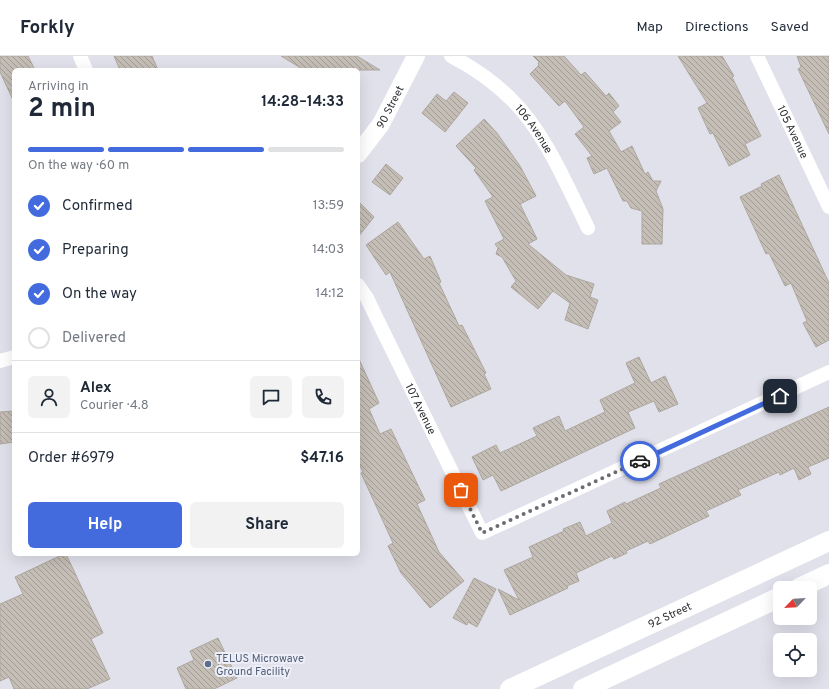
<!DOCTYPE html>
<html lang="en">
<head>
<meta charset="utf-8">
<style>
  :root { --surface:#fff; --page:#f2f2f3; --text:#1f2937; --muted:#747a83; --line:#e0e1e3; --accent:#436bdd }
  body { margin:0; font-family:Overpass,sans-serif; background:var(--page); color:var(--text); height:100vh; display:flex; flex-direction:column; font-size:15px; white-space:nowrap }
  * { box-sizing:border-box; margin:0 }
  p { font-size:13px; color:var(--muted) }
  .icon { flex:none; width:22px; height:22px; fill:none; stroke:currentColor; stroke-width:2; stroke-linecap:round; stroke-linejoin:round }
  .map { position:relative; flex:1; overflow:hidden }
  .side { position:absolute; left:12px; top:12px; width:348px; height:488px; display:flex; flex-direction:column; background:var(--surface); border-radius:6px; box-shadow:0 4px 16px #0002 }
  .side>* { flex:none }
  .needle { width:26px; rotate:245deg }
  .controls { position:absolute; left:773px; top:525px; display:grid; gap:8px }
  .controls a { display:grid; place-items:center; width:44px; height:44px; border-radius:6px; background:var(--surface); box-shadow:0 4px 16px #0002; font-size:20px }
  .pin { position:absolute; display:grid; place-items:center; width:34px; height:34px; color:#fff; margin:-17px; border-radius:8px; box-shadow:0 2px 6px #0006 }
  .courier { position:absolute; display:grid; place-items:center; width:40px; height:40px; margin:-20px; border:3px solid #436bdd; border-radius:50%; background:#fff; color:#222; box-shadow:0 1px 5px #0007 }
  .summary em { font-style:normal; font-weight:700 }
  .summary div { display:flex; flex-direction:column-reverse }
  .summary { display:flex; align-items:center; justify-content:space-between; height:68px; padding:0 16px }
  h1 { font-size:26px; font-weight:700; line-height:30px }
  .bar { display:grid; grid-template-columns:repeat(4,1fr); gap:6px 4px; align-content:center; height:48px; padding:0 16px }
  .bar i { height:5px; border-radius:3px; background:var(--line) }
  .bar .selected { background:var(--accent) }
  .bar p { grid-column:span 4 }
  .line { display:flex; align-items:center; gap:10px; padding:0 16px; border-top:1px solid var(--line) }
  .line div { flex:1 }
  .round { display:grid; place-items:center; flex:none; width:42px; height:42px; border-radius:6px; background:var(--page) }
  ol { padding:0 16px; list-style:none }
  li { display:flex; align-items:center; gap:12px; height:44px }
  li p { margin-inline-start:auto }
  li .icon { padding:4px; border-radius:50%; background:var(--accent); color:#fff; stroke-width:4 }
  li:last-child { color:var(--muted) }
  li i { width:22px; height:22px; border:2px solid var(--line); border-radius:50% }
  .cta { display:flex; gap:8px; margin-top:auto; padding:8px 16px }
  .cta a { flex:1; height:46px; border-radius:6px; background:var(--accent); color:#fff; font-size:16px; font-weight:700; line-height:46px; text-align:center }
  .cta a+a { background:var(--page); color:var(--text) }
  header { display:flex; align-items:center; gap:24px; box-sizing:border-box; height:56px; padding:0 20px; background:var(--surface); border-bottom:1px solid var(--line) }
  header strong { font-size:19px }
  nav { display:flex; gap:22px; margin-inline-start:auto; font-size:14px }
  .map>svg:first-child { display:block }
  .building { fill:url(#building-back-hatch); stroke:#aea79f }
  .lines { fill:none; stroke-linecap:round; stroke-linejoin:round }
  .minor { stroke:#fff; stroke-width:14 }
  .tertiary { stroke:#fff; stroke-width:18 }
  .secondary { stroke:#fff; stroke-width:20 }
  .done { stroke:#6c6d73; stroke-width:4; stroke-dasharray:0 7.2 }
  .route { stroke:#436bdd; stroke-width:5 }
  .service-dot { fill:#5c6f8a; stroke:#edeef8; stroke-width:1.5 }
  .labels { text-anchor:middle; stroke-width:4; stroke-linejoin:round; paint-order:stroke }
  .street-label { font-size:11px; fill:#2e2e32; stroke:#edeef8 }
  .service-label { font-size:11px; fill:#4e5e75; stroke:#edeef8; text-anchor:start }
</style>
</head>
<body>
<header>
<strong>Forkly</strong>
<nav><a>Map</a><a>Directions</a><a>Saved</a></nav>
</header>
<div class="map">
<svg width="829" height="633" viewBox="0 0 829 633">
  <defs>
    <pattern id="building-back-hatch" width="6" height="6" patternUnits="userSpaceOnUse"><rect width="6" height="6" fill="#c5beb6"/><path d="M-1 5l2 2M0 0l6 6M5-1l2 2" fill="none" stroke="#a09b95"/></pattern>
  </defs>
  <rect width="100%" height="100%" fill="#e0e1eb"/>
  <g class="building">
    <polygon points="0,0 28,0 35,14 14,14 14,46 0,16"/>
    <polygon points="114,0 152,0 158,14 120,14"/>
    <polygon points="281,0 357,0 380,14 304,14"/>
    <polygon points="533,0 564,0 581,19 585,16 606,40 609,37 619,50 613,56 621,66 609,75 621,96 632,90 645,118 648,116 653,125 661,125 656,135 663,153 662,188 642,188 642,155 631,152 627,145 623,145 607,112 594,118 587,102 592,100 575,78 584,71 565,45 559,50 530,18 539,9 538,8 539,6"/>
    <polygon points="678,0 722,0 734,20 732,21 761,80 745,88 750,99 729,110 713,77 710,78 698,52 707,47"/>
    <polygon points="797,0 829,0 829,78 798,13 801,11"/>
    <polygon points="454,36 468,47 445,76 422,57 437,38 446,45"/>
    <polygon points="484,63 497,77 520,110 536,140 520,148 537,183 528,188 566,219 594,228 590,241 598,244 588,273 565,264 570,247 553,235 538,253 511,231 516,225 502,201 496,198 498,192 495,188 504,183 485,145 493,141 474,114 476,112 456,90"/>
    <polygon points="386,108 403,122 390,139 372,126"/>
    <polygon points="779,119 829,227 829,284 816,291 803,267 807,265 791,227 785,230 769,197 766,198 740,141 762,130 761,128"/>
    <polygon points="358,145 374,161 358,181"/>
    <polygon points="398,166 424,203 430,200 441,226 439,227 459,270 462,269 486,317 484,318 491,333 451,351 390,216 386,219 366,189"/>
    <polygon points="358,301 379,347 369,353 380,378 391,373 425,444 417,448 439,496 464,525 430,552 401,517 388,490 393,487 361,417 363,416 358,406"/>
    <polygon points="639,301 651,327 665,320 678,348 659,356 654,345 628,356 635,372 501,435 493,419 483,424 472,401 496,389 500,397 537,380 533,372 559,360 565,375 605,356 600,344 635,327 626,307"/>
    <polygon points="829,351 829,402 808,411 811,418 799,424 794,412 780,419 779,416 738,434 741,439 706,455 709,460 650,488 648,485 626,495 627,497 614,503 612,500 576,517 579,525 567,530 568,532 510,559 498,533 519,544 504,514 533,501 529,491 564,475 563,473 580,466 586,480 612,467 607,455 625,446 626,448 661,432 659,428"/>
    <polygon points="14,355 14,386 0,388 0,356"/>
    <polygon points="64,498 66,498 103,577 91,583 110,623 87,633 14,633 9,621 0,625 0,548 23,538 15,521"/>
    <polygon points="474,522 496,533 477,571 468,566 467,569 453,562"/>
    <polygon points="218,582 237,622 214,633 186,633 177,612 194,604 190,595"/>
  </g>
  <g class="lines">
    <g class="minor">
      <polyline points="80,0 86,14"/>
      <path id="s1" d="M451,0C472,11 493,25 510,42C544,74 567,130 588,172"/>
      <path id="s2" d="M757,0L829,151"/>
      <path id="s3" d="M358,229L367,242L377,263L482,477L829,316"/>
      <polyline points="0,305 14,301"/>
    </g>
    <path class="tertiary" id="s4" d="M358,98L381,68L416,0"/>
    <g class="secondary">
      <polyline points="799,532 829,518"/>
      <path id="s5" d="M510,633L829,485"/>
      <polyline points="583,633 780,541"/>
    </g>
  </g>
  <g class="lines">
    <polyline class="done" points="461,434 482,477 640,405"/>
    <polyline class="route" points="640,405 780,340"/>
  </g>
  <circle class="service-dot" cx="208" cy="608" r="4"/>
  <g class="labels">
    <g class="street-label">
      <text dy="4" stroke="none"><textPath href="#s4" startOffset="57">90 Street</textPath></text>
      <text dy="4" stroke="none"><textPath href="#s1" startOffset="112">106 Avenue</textPath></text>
      <text dy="4" stroke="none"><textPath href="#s2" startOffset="84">105 Avenue</textPath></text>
      <text dy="4" stroke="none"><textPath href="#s3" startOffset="139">107 Avenue</textPath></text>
      <text dy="4" stroke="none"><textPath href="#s5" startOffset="176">92 Street</textPath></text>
    </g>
    <g class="service-label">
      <text x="216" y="606">TELUS Microwave<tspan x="216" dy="13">Ground Facility</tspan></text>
    </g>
  </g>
</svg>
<div class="controls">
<a><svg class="needle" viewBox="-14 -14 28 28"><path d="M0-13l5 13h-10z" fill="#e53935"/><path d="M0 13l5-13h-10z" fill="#747a83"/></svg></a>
<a><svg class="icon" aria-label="locate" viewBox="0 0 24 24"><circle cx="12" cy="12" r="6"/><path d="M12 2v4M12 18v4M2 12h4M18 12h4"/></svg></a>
</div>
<div class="pin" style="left:461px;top:434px;background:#ea580c"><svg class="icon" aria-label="bag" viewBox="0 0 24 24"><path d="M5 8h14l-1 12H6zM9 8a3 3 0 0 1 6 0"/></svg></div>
<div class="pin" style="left:780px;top:340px;background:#1f2937"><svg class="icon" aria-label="home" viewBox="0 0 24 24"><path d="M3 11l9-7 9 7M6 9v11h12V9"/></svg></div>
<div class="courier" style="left:640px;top:405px"><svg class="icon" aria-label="car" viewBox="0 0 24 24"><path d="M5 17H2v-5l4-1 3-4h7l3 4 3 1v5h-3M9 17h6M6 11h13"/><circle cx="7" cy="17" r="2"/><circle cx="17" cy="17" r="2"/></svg></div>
<section class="side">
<div class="summary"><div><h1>2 min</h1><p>Arriving in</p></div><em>14:28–14:33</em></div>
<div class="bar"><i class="selected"></i><i class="selected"></i><i class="selected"></i><i></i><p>On the way · 60 m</p></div>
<ol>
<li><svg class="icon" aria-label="check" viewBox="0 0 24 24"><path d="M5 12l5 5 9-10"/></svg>Confirmed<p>13:59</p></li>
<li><svg class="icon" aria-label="check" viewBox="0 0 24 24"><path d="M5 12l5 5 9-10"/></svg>Preparing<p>14:03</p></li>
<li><svg class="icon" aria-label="check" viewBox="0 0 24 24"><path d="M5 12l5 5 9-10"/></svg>On the way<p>14:12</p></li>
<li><i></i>Delivered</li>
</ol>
<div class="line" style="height:72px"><a class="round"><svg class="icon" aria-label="person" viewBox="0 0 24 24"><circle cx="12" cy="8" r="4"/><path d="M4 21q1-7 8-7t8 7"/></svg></a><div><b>Alex</b><p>Courier · 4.8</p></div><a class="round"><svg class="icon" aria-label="chat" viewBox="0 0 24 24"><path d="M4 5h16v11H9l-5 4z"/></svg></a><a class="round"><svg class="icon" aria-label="phone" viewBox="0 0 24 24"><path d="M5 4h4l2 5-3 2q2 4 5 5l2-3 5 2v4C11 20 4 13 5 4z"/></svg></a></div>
<div class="line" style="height:52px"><div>Order #6979</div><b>$47.16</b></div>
<div class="cta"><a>Help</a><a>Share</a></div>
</section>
</div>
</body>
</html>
